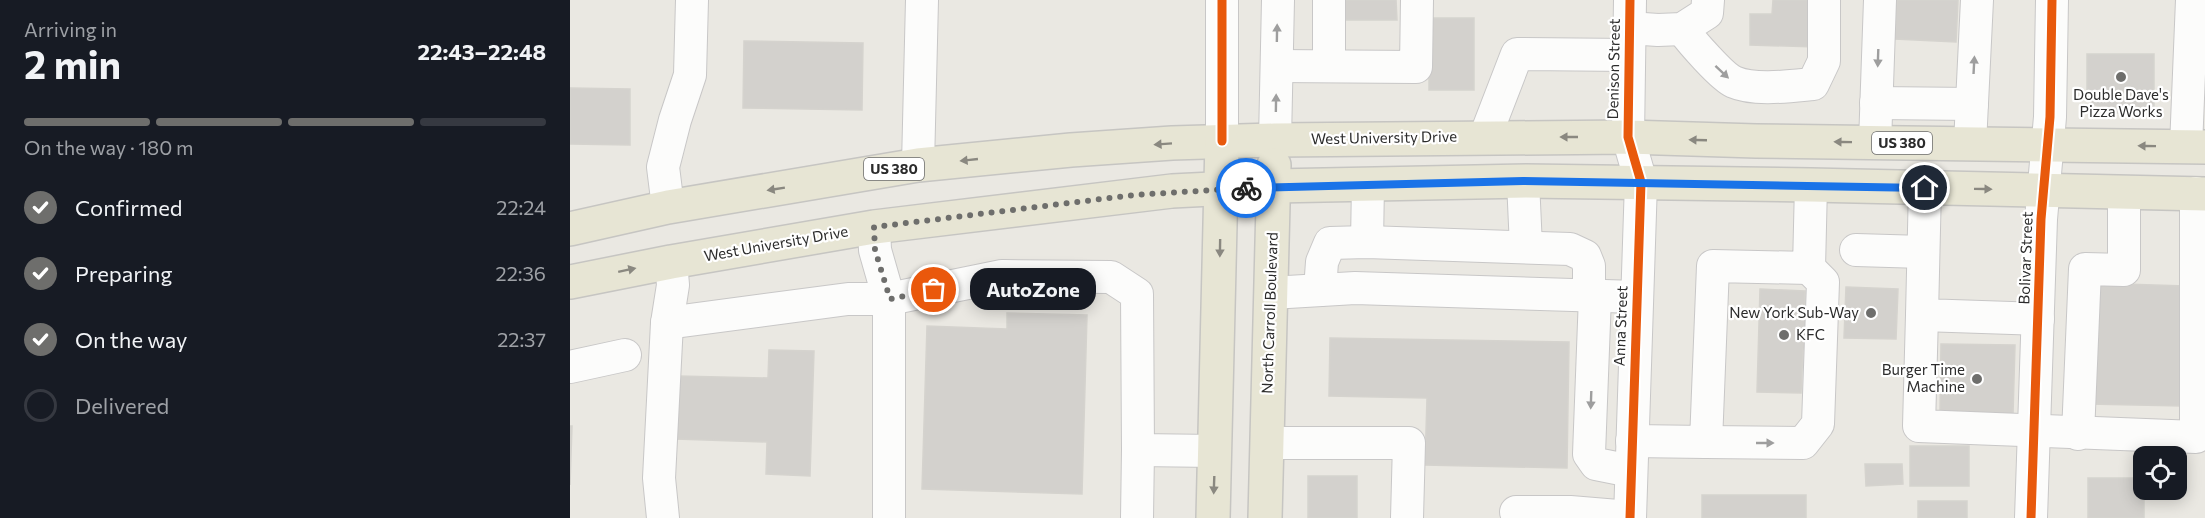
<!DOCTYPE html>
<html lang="en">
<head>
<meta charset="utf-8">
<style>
  :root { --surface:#171b24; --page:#20242c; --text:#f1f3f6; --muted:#9ea1a6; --line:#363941; --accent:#6e6e6c }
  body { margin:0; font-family:Commissioner,sans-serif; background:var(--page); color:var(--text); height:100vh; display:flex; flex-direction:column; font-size:22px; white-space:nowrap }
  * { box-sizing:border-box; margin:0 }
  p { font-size:20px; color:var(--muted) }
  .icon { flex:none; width:33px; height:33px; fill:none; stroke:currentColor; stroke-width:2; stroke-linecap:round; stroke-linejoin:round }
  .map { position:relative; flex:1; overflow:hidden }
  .details { display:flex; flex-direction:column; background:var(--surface); width:570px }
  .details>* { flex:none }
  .fabs { position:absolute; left:1563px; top:446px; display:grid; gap:12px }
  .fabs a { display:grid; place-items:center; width:54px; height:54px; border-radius:12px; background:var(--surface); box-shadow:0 3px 15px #0003; font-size:30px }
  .pin { position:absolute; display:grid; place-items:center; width:51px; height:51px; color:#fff; margin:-26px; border:3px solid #fff; border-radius:50%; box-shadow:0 2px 6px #0007 }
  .courier { position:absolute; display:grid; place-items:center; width:60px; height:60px; margin:-30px; border:4px solid #1a73e8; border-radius:50%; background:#fff; color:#222; box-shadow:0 2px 8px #0007 }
  .bubble { position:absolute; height:42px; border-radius:18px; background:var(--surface); box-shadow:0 3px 15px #0003; font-size:20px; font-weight:700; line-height:42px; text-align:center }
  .headline em { font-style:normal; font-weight:700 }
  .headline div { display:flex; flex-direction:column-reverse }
  .headline { display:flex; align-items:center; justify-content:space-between; height:102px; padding:0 24px }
  h1 { font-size:39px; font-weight:700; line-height:45px }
  .bar { display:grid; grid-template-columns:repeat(4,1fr); gap:9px 6px; align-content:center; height:72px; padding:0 24px }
  .bar i { height:8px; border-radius:4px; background:var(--line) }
  .bar .current { background:var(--accent) }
  .bar p { grid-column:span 4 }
  ol { padding:0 24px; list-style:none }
  li { display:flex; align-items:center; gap:18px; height:66px }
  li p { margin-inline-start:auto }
  li .icon { padding:6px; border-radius:50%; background:var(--accent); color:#fff; stroke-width:4 }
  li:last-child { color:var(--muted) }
  li i { width:33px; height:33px; border:3px solid var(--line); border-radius:50% }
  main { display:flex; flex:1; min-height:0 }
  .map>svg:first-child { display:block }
  .building { fill:#d3d1cd; stroke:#d5d3ce; stroke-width:1.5 }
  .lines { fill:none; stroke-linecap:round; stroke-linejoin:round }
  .minor-casing { stroke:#c8c7c7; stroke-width:34 }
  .major-casing { stroke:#c6c5c2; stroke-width:36 }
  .minor { stroke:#fcfcfb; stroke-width:32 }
  .major { stroke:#e7e5d4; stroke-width:33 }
  .cycleway-casing { stroke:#fff; stroke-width:13 }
  .cycleway { stroke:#e8590c; stroke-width:9 }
  .oneway { fill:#9e9e9e }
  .oneway2 { fill:#8a8880 }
  .done { stroke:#6e6e6c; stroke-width:6; stroke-dasharray:0 10.8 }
  .route { stroke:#1a73e8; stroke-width:8 }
  .poi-dot { fill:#6e6e6c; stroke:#fff; stroke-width:2 }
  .labels { text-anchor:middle; stroke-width:4.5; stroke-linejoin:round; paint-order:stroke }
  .shield { fill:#fff; stroke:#6b6b6b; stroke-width:1.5 }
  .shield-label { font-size:14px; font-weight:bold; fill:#2c2c2c }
  .street-label { font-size:15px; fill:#2c2c2c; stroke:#fff }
  .poi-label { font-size:15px; fill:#2c2c2c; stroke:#fff; text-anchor:end }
</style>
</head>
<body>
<main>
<section class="details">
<div class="headline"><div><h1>2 min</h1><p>Arriving in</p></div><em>22:43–22:48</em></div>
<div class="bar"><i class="current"></i><i class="current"></i><i class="current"></i><i></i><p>On the way · 180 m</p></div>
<ol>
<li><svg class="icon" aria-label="check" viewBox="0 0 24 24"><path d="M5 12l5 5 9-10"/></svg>Confirmed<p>22:24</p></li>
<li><svg class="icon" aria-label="check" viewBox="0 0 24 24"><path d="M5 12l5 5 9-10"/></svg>Preparing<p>22:36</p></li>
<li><svg class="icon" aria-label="check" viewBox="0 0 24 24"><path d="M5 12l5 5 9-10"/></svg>On the way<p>22:37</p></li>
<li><i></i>Delivered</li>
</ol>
</section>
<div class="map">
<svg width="1635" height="518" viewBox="0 0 1635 518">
  <rect width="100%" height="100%" fill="#eae8e2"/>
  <g class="building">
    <polygon points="767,0 826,0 827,20 767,20"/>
    <polygon points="1203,0 1247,0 1246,47 1180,45 1180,14 1202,14"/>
    <polygon points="1327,0 1388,0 1386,42 1325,39"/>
    <rect x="859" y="18" width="45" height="72"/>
    <polygon points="174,41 293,43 292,110 173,108"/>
    <polygon points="1517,54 1584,54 1584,113 1537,113 1517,99"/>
    <polygon points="0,88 60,89 60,145 0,144"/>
    <polygon points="1522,283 1615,286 1612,406 1519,404"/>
    <polygon points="1276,287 1328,289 1326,339 1274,338"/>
    <polygon points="1190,289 1235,291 1234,321 1240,321 1239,349 1233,349 1231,393 1187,392"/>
    <polygon points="437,313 517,315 512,494 352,489 357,326 437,329"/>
    <polygon points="760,338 999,342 997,468 855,465 857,398 759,396"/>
    <polygon points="1371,344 1445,345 1443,414 1370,413"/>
    <polygon points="199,350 244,351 240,476 196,474 197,442 106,439 108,376 198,378"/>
    <polygon points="0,426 2,426 0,485"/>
    <rect x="1340" y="446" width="59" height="40"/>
    <polygon points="1295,464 1332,464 1333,484 1296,486"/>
    <rect x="738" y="476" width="49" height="42"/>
    <rect x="1518" y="478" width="56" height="40"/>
    <rect x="1132" y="495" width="104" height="23"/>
    <rect x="1348" y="501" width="49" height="17"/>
  </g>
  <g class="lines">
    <g class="minor-casing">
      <g id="minor">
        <polyline points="759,0 759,66"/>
        <polyline points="1059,28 1088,30 1112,29 1137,13 1138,0"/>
        <path d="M1112,29C1121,41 1152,77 1164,82C1184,91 1221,86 1243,84L1254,61V0"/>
        <polyline points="707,66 846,67 847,0"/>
        <polyline points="1306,103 1402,104"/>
        <polyline points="915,137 947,54 1059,55"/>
        <polyline points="705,140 708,0"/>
        <polyline points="652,141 652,0"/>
        <polyline points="1305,143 1310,0"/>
        <polyline points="1400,144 1407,0"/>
        <polyline points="1616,147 1622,0"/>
        <polyline points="348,165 352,0"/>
        <polyline points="953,181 956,247"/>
        <polyline points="1355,187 1352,315 1468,319"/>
        <polyline points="98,207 93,167 105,120 120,75 122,0"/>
        <polyline points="797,242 798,184"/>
        <polyline points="1286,250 1353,252"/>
        <polyline points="750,290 752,262 760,243 797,242 1000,249 1015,256 1019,266 1019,296"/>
        <polyline points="701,293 785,288 1067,297"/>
        <polyline points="1025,296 1019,454 1026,464 1061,471"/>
        <polyline points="1352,315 1349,426 1626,437 1626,193"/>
        <polyline points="97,323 278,299 319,299 305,250 304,227"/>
        <polyline points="0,367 55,355"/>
        <polyline points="1508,434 1515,269 1554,270 1554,192"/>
        <polyline points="1062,441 1136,442 1143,266 1239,268 1241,185"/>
        <polyline points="1136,442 1233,443 1248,424 1253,282 1239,268"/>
        <polyline points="697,443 839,443 837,518"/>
        <polyline points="946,512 1000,512 1060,517"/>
        <polyline points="93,518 89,478 97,323 103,285 101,262"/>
        <polyline points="319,518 319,299 432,276 541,277 567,294 568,450 645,451"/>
        <polyline points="567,518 568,450"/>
        <polyline points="1060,518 1071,182 1058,137 1060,0"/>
        <polyline points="1461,518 1471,219 1480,117 1482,0"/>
      </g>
    </g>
    <g class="major-casing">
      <g id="major">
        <polyline points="0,229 98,207 348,165 501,150 602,143 705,140 1058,137 1186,141 1635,147"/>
        <polyline points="0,282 101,262 304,227 602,191 704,186 956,181 1241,185 1635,194"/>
        <polyline points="643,518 652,141"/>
        <polyline points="695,518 704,165"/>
      </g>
    </g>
    <use href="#minor" class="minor"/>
    <use href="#major" class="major"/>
    <g class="cycleway-casing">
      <g id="cycleway">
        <polyline points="652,141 652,0"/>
        <polyline points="1060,518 1071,182 1058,137 1060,0"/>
        <polyline points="1461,518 1471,219 1480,117 1482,0"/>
      </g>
    </g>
    <use href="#cycleway" class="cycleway"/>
  </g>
  <defs><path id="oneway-solid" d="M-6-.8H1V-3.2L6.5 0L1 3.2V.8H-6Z" transform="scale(1.5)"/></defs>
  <g class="oneway">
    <use href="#oneway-solid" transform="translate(707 33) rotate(-89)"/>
    <use href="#oneway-solid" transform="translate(1308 58) rotate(92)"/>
    <use href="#oneway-solid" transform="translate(1404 65) rotate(-87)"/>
    <use href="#oneway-solid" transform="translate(1152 72) rotate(43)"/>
    <use href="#oneway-solid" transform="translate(706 103) rotate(-89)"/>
    <use href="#oneway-solid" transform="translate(1021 400) rotate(92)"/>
    <use href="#oneway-solid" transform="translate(1195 443)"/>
  </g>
  <g class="oneway2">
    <use href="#oneway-solid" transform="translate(999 137) rotate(-180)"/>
    <use href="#oneway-solid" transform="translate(1128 140) rotate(-178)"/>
    <use href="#oneway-solid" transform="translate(1273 142) rotate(-179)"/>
    <use href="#oneway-solid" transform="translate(593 144) rotate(176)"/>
    <use href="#oneway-solid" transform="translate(1577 146) rotate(-179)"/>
    <use href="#oneway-solid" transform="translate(399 160) rotate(174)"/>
    <use href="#oneway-solid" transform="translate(206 189) rotate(171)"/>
    <use href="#oneway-solid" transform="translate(1413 189) rotate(1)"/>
    <use href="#oneway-solid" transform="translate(650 248) rotate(91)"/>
    <use href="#oneway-solid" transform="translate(57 270) rotate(-12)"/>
    <use href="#oneway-solid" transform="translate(644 485) rotate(92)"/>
  </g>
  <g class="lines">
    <polyline class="done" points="364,290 320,299 305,250 304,227 564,195 676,188"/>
    <polyline class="route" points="676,188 953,181 1355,188"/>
  </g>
  <g class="poi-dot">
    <circle cx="1551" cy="77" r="6"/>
    <circle cx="1301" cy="313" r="6"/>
    <circle cx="1214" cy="335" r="6"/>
    <circle cx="1407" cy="379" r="6"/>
  </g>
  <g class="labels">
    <g class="shield">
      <rect x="1302" y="132" width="60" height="22" rx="4.5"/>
      <rect x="294" y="158" width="60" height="22" rx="4.5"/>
    </g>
    <g class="shield-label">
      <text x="1332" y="148">US 380</text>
      <text x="324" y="174">US 380</text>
    </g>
    <g class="street-label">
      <text transform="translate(1044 69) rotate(-89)" y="5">Denison Street</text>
      <text transform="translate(814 138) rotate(-1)" y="5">West University Drive</text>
      <text transform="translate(206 244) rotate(-10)" y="5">West University Drive</text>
      <text transform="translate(1456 258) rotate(-88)" y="5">Bolivar Street</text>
      <text transform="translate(700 313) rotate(-88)" y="5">North Carroll Boulevard</text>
      <text transform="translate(1051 326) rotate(-88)" y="5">Anna Street</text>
    </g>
    <g class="poi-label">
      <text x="1551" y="100" text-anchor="middle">Double Dave's<tspan x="1551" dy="17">Pizza Works</tspan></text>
      <text x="1289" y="318">New York Sub-Way</text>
      <text x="1226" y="340" text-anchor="start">KFC</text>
      <text x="1395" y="375">Burger Time<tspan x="1395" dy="17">Machine</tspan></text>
    </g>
  </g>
</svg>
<div class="fabs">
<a><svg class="icon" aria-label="locate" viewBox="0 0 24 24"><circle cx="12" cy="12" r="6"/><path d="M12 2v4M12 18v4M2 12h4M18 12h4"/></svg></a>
</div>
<div class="pin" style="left:364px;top:290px;background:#ea580c"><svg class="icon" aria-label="bag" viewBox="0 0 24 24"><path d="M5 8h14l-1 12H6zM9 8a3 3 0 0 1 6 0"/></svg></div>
<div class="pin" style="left:1355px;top:188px;background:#1f2937"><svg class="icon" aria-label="home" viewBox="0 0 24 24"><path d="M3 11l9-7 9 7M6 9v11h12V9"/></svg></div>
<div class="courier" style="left:676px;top:188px"><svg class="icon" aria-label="bike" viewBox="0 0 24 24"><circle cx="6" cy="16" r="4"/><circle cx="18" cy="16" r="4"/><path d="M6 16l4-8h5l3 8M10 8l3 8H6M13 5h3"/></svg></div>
<div class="bubble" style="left:400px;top:268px;width:126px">AutoZone</div>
</div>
</main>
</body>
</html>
